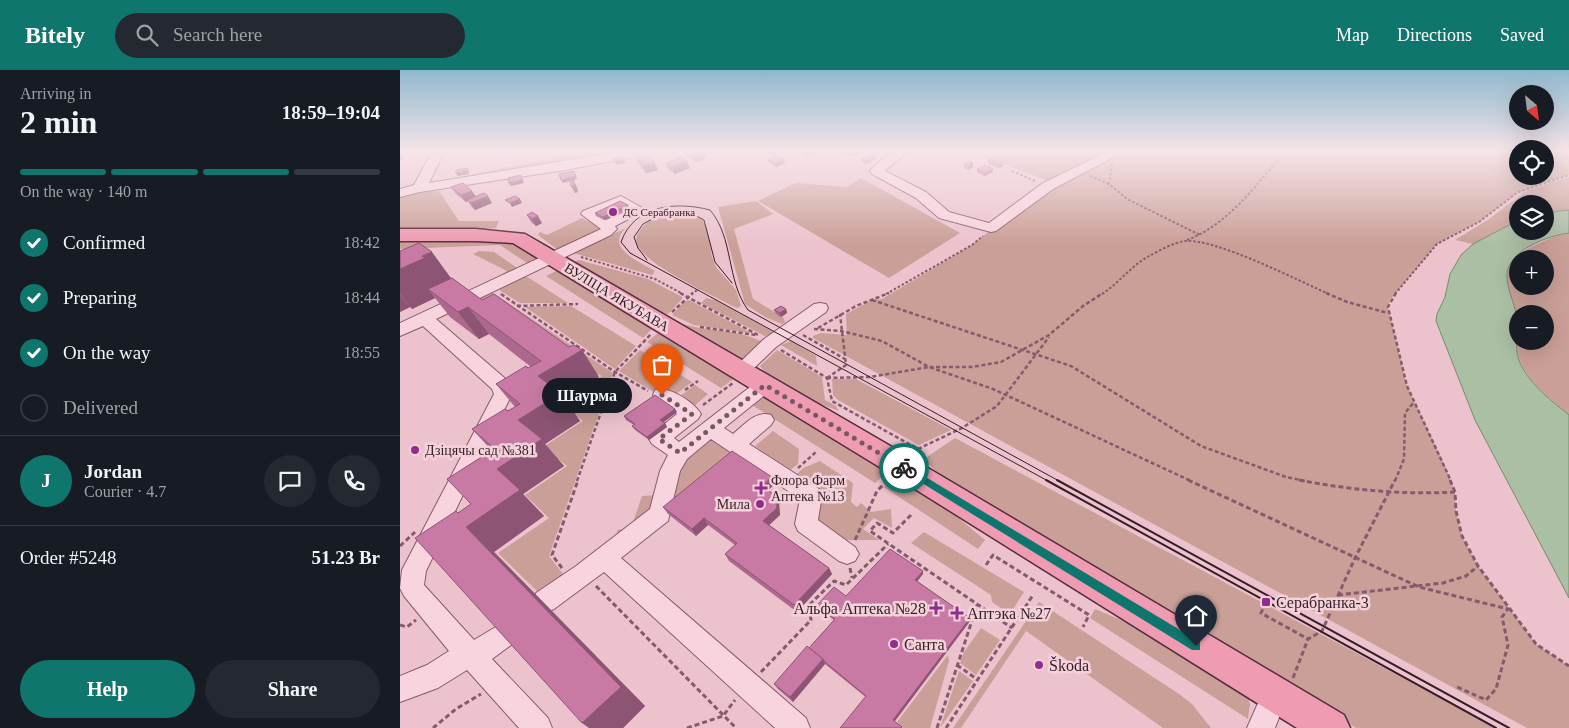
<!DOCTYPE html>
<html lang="en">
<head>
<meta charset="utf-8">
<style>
  :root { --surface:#171b24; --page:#242831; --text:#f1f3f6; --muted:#9ea1a6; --line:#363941; --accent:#0f766e }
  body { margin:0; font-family:"Times New Roman",serif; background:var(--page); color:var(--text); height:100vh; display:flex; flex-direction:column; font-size:19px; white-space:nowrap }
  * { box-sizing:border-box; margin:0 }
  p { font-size:16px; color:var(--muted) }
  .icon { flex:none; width:28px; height:28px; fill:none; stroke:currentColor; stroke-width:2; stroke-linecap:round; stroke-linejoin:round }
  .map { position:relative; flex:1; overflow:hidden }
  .drawer { display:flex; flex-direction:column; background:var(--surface); width:400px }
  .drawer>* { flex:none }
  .needle { width:32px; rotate:152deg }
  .buttons { position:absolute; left:1109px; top:15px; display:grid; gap:10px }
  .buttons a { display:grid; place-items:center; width:45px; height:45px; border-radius:50%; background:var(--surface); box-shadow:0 5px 20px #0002; font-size:25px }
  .pin { position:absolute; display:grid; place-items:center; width:42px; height:42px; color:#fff; margin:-51px -21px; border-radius:50% 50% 50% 0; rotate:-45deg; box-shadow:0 0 5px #0007 }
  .pin .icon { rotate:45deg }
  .courier { position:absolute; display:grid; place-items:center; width:50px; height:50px; margin:-25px; border:4px solid #0f766e; border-radius:50%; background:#fff; color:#222; box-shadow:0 1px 6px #0007 }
  .bubble { position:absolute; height:35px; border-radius:18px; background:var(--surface); box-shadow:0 5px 20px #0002; font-size:16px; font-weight:800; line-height:35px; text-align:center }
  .summary em { font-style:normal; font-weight:800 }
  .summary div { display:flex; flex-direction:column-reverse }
  .summary { display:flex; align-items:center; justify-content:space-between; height:85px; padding:0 20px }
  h1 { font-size:32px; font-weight:800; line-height:38px }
  .bar { display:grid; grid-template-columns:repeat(4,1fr); gap:8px 5px; align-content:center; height:60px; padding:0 20px }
  .bar i { height:6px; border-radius:4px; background:var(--line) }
  .bar .active { background:var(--accent) }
  .bar p { grid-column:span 4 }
  .line { display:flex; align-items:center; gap:12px; padding:0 20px; border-top:1px solid var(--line) }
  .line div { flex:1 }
  .round { display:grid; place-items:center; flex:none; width:52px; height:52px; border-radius:26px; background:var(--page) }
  ol { padding:0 20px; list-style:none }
  li { display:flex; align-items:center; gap:15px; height:55px }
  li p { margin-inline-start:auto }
  li .icon { padding:5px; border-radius:50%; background:var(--accent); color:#fff; stroke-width:4 }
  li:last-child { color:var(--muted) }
  li i { width:28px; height:28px; border:2px solid var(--line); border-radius:50% }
  .button { display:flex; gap:10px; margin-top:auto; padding:10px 20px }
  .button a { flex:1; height:58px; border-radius:30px; background:var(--accent); color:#fff; font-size:20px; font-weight:800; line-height:58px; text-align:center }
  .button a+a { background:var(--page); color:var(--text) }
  header { display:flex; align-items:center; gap:30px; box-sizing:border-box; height:70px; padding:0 25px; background:var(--accent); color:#fff }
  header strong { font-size:24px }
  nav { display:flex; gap:28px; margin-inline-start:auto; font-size:18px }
  .search { width:350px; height:45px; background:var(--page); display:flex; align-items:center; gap:12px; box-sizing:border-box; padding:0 18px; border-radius:28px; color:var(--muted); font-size:19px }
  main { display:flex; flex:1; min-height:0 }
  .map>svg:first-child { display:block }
  .green { fill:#ca9f97; fill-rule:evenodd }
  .water { fill:#abbfa5; stroke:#738d6c }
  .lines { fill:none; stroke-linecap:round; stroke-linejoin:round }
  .minor-casing { stroke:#865a6d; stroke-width:2 }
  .major-casing { stroke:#542e40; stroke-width:3 }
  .path-far2 { stroke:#865a6d; stroke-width:2; stroke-dasharray:2.5 2; stroke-linecap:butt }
  .path-far1 { stroke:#865a6d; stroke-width:2.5; stroke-dasharray:4 2.5; stroke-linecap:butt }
  .path { stroke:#865a6d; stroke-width:3; stroke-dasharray:5 3; stroke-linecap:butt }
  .minor { fill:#f8d5de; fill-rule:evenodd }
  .major { fill:#ef9bb1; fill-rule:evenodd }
  .tram-far1 { stroke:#361e29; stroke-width:1 }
  .tram { stroke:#361e29; stroke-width:2 }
  .wall { fill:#ad698d }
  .shaded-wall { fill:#8d5573 }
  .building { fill:#c97aa4; stroke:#8d5573 }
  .route { fill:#0f766e }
  .done { stroke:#765862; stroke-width:5; stroke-dasharray:0 9 }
  .poi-dot { fill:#932c8f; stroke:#f4d2da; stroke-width:2 }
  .labels { text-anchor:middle; stroke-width:5; stroke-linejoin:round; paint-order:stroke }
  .far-poi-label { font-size:11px; fill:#361e29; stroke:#f4d2da; text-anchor:start }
  .street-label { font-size:14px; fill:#361e29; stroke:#f4d2da }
  .poi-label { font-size:14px; fill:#361e29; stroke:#f4d2da; text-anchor:start }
  .near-poi-label { font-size:16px; fill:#361e29; stroke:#f4d2da; text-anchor:start }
</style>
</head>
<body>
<header>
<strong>Bitely</strong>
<div class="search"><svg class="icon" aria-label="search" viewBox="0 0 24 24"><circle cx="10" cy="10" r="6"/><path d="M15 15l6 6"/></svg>Search here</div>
<nav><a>Map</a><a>Directions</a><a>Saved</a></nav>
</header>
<main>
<section class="drawer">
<div class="summary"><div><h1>2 min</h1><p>Arriving in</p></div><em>18:59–19:04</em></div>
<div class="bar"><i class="active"></i><i class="active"></i><i class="active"></i><i></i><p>On the way · 140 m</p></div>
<ol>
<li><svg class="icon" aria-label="check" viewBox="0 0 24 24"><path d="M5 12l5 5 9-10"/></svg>Confirmed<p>18:42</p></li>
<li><svg class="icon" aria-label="check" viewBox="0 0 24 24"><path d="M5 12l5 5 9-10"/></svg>Preparing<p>18:44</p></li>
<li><svg class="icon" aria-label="check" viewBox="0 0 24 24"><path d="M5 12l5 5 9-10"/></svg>On the way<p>18:55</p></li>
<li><i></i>Delivered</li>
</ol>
<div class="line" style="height:90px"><b class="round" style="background:var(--accent);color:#fff">J</b><div><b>Jordan</b><p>Courier · 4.7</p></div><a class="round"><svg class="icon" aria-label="chat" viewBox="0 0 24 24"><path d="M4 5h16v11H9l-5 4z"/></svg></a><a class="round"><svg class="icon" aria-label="phone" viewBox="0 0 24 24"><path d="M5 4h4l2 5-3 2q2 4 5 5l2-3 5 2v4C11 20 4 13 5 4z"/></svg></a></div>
<div class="line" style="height:65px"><div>Order #5248</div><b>51.23 Br</b></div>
<div class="button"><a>Help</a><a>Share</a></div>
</section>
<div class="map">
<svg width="1169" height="658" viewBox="0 0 1169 658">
  <rect width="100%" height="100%" fill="#ecc3cd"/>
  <g class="green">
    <polygon points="151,82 234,82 40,111 155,88"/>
    <polygon points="588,82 1117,82 1118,106 1145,106 1145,82 1169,82 1169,105 1118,122 1079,152 1037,174 990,230 988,237 1007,316 1046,398 1055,422 1056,441 1062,466 1078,496 1136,574 1169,596 1169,658 1127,658 413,268 413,266 421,263 447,265 446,244 472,230 482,229 572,175 651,112 582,86"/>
    <polygon points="1169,107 1169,140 1145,143 1145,134 1118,134 1117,151 1073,174 1055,170 1089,149 1126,121"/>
    <polygon points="461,108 560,163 489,208 358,131 396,113 447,117"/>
    <polygon points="39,121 59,151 99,151 96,158 0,163 0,125 7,123"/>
    <polygon points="356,131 373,144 334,159 353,229 383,247 385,252 382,254 365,247 345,234 318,137"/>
    <path d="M279,143L295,145L302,149L307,158L312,187L316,197L336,220L341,236L337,238C314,226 246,196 237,174C235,168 237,164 241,159C249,147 265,145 279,143Z"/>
    <polygon points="182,148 205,159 158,180 138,165 140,162 147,165"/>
    <path d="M226,158C204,178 240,192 255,201L252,205L173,183Z"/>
    <path d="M1169,163V345C1139,320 1110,299 1117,256L1118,271H1145V244H1118L1117,251C1112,215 1090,198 1133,176C1145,171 1156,164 1169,163ZM1118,189H1145V216H1118Z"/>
    <polygon points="94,169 111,170 141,188 130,195 100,175 0,179 0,172"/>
    <polygon points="79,181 94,182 119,199 104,207 101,205 107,201 73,184"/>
    <polygon points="179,190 248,209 282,227 282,229 268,244 262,243 177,195 175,191"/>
    <polygon points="158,200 252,259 243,268 146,206"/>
    <polygon points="125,206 129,208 168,233 120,233 96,218"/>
    <polygon points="90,221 213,303 149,486 166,508 141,525 98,483 149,448 125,425 167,396 143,377 183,351 161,333 202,306 66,237"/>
    <polygon points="306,228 315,230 377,264 365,266 301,233"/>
    <polygon points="288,230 289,230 351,263 294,255 272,245 283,233"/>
    <polygon points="171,236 236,276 215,299 125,237"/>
    <path d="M281,253C308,263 339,258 364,273L347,291Z"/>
    <polygon points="258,263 335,308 321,318 247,272"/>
    <polygon points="391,271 416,286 417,296 381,275"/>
    <polygon points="240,280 292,312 275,325 264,319 257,324 219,301"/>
    <polygon points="377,280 422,307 425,330 436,336 439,341 418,333 364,301 360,296"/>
    <polygon points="432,309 456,309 551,360 519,375 438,330 433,325"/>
    <polygon points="295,315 308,324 292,338 276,329"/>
    <polygon points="367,327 371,328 487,402 475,413 349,333"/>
    <polygon points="373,361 399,379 398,394 389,401 355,376"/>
    <polygon points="310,368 335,382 276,433 269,432 278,393"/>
    <polygon points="555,368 1072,645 1095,658 956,658 555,421 524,389"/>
    <polygon points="420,391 453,413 451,432 457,437 461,433 471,442 491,439 492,458 474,448 463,459 479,470 439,470 416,456 416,418 397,404 403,398"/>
    <polygon points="494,406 549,440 585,470 578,479 484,417"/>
    <path d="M259,425C254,439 235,467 217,465V460L231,458L242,426Z"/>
    <polygon points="524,462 624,522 610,544 592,532 591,525 511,473"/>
    <polygon points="639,532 779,624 792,634 811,658 763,658 626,561 561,658 553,658"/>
    <polygon points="695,539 745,560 847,625 850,634 848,649 690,548"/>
    <polygon points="581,558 600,570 576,605 560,593 564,582"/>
    <polygon points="548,585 549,591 530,658 503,658 497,652"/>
    <polygon points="559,601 573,611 540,658"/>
  </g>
  <path class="water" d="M1169,140V163C1149,165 1106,181 1107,206C1107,221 1116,235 1117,250C1119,270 1112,279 1123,299C1134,318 1153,332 1169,345V528L1075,350L1036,251L1037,244L1045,227L1050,204L1061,185L1073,174L1117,151L1118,161H1145V143Z"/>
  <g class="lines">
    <g class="minor-casing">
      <g id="minor">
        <polygon points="32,82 44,82 29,113 219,82 245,82 239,86 165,100 20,122 0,127 0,119 14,115"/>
        <polygon points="491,82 503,82 504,85 485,101 526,122 549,142 589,153 643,113 707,82 723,82 653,119 596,161 591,162 539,148 516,128 472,104 470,101 472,98"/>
        <path d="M221,126L246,140L215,156L217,159L211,165L36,249L108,311L112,324L26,501L24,515L74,570L109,549L118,552L122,561L118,570L92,589L148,648L152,658H119L67,600L38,618L0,632V606L27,595L49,581L4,526L0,518L2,500L94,324L92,319L23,256L0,266V253L201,159L181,144L183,141ZM220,135L229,140L206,150L198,145Z"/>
        <polygon points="420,233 426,234 428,238 426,242 376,277 347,305 341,307 335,305 332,301 335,297 364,269 414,234"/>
        <path d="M365,308L371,310L374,315L371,320L324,358L333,364C344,355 356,340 371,345L374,350L371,355L349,374L419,419L422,425L418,450L455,477L459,484L455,491L447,494L439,491L398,461L395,454L400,429L311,369L287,389L280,401L268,451L221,488L406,648L410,658H375L204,502L154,539L145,543L136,539L133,531L136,523L176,496L250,439L260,401L268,385L252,374L249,369L252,364L277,344L255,330L253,325L255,320C269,316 294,332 301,344L298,349L274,368L279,372L359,310Z"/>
        <polygon points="875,611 884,615 888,624 875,658 847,658 866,615"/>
      </g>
    </g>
    <g class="major-casing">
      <polygon id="major" points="0,159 76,159 125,164 511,388 944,645 950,658 897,658 491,404 113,173 76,171 0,171"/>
    </g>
    <g class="path-far2">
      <polyline points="712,94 709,114 727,129 800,165"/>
      <polyline points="612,101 635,111"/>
      <polyline points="690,106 709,114"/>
      <path d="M787,170C829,154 856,115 884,82"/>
      <polyline points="181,187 255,209 283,224"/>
      <polyline points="291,224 299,219"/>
      <polyline points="486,224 572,175 583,166"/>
      <path d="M702,224C719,213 731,196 749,186C758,181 775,172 785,171C815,168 899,211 929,224"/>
      <polyline points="995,224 1037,174 1079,152 1118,122 1169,105"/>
    </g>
    <g class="path-far1">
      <polyline points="280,223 360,266"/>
      <polyline points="926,223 947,232 988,243"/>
      <polyline points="996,223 988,237 1007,316 1051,411"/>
      <polyline points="101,224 215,302 248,321"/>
      <polyline points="472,230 671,296 801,376 886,407 905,411"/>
      <polyline points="117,236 178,234"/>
      <polyline points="272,242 293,223"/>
      <polyline points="300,257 356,265"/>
      <polyline points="418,258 456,236 489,223"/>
      <polyline points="414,259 441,261 482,271 529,297 572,297 601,292 649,265 683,236 703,223"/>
      <polyline points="403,265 445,289"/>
      <polyline points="381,280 427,308 432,331 518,379"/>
      <polyline points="427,308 470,307 529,297 593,319 791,411"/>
      <polyline points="427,308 446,295 440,244"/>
      <polyline points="285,320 298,311"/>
      <polyline points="303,335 333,313"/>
      <polyline points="518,379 562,358 597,336 649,267"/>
      <polyline points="398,398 416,382"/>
      <polyline points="177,411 215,302 251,264"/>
      <polyline points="995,411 1004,389 1005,343 1014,332"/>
    </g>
    <g class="path">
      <polyline points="788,410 1019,517 1108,539 1102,547 1108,575 1096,619 1086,630 1055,616"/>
      <path d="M899,410C951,420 1002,425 1055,422"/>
      <polyline points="1050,410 1055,422 1056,441 1062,466 1078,496 1136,574 1169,596"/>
      <polyline points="379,433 386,427"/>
      <polyline points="511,445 493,463 477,453 470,461 612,558"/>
      <polyline points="455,470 477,421 488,410"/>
      <polyline points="0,476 15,462"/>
      <polyline points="586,495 593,485 689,545 683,557"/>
      <polyline points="162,498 152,485 178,410"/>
      <polyline points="450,498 452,508"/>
      <polyline points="196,516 336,658"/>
      <polyline points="938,525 1043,513 1066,506 1078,496"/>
      <polyline points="866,532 861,543 908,569"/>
      <polyline points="0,555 7,557 16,550"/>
      <polyline points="557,595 578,610"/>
      <polyline points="361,602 411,550 409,535 434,511 446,515 488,474"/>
      <polyline points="893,608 908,569 922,561 955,488 995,410"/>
      <polyline points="33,658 56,639 81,624"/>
      <polyline points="287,658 323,646 335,630"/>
      <polyline points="537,658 577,535"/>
      <polyline points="546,658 633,525"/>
    </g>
    <use href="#minor" class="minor"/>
    <use href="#major" class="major"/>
    <g class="tram-far1">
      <polyline points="280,142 291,143 304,150 315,192 332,213"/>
      <polyline points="247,190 238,178 234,167 243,154 256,147"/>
      <path d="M648,411L230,183L221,172C234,135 276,131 310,140C334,168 326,210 348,240L659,411"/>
    </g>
    <g class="tram">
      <polyline points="646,410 1096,658"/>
      <polyline points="657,410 1109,658"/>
    </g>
  </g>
  <g class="wall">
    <polygon points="285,82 305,82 307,88 296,92 286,86"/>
    <polygon points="397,82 416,82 406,87"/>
    <polygon points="445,82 457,82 457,83 451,87 445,84"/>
    <polygon points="235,86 258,100 246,103 238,93"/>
    <polygon points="461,89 476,89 466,94 462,92"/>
    <polygon points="368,90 385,93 376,97 369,93"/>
    <polygon points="588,90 603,92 603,96 599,98 588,94"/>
    <polygon points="266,93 290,98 275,104 268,99"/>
    <polygon points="564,94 573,97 569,100 564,98"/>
    <polygon points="577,99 593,102 584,106 577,102"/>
    <polygon points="51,117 76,126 92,133 75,140 71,136 68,131 66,132 56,124"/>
    <polygon points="228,135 229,138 204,150 196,146 195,143"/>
    <polygon points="127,145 142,153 136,156 131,152"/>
    <polygon points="0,181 51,208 82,230 169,277 182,280 199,307 165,329 180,351 145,374 164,396 123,424 144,446 94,482 245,636 223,658 189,658 58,443 71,434 85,388 94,383 72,359 115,337 96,314 131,297 89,264 79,269 50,247 35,228 12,239 10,237 0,242"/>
    <polygon points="386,239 387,243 381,247 376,244 374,240"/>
    <polygon points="277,342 264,352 267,357 249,370 235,360 232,356 234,355 226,350 224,346"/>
    <polygon points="375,414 368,420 376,426 379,433 380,445 369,455 429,498 432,504 397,542 329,491 325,484 335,475 308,455 296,466 268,444 263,437"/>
    <polygon points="523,504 517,511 570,548 570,551 495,651 425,594 393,632 378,619 374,614 409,578 434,550 418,538 417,535"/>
  </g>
  <g class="shaded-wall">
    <polygon points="303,82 305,82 307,88 296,92 293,86"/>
    <polygon points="405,82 416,82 406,87"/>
    <polygon points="453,82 457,82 457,83 451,87 450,84"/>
    <polygon points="1,83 3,86 2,90 0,90"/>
    <polygon points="476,86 476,89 466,94 466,91"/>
    <polygon points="224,89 226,93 216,95 215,92"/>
    <polygon points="384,89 385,93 376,97 376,93"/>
    <polygon points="287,91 290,98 275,104 272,97"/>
    <polygon points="603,92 603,96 599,98 600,95"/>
    <polygon points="255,93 258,100 246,103 243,96"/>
    <polygon points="573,93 573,97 569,100 569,96"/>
    <polygon points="67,98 69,101 69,104 58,106 56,103"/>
    <polygon points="593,99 593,102 584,106 584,103"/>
    <polygon points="174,101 177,109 163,113 161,110"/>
    <polygon points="121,105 124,113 111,116 109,113"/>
    <polygon points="173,110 177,117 178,122 175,123 171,116"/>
    <polygon points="72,121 77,128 67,130 68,131 66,132 61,125"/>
    <polygon points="88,126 92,133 75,140 71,133"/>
    <polygon points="120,129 122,133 112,137 110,133"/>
    <polygon points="228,135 229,138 204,150 203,147"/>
    <polygon points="138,146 142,153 136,156 132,149"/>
    <polygon points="32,182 56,215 28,219 35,228 12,239 0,224 0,199 22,186"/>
    <polygon points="0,225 10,237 0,242"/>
    <polygon points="68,237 89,264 79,269 58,242"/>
    <polygon points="386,239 387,243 381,247 380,243"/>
    <polygon points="182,280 199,307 165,329 180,351 145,374 164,396 123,424 144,446 94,482 245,636 223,658 189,658 182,653 66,457 70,454 97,399 138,306"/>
    <polygon points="275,339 277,342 262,353 260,350"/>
    <polygon points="265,353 267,357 249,370 247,367"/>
    <polygon points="372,407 375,414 365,423 362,416"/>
    <polygon points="376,426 379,433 380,445 366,458 363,451"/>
    <polygon points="304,448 308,455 296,466 292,459"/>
    <polygon points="429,498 432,504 397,542 394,535"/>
    <polygon points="523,501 523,504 516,513 515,510"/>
    <polygon points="570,548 570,551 494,652 493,650"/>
    <polygon points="423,589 425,594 393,632 390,627"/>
  </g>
  <g class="building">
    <polygon points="288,82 303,82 293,86"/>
    <polygon points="247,83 255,93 243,96 235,86"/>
    <polygon points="471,84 476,86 466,91 461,89"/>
    <polygon points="376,86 384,89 376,93 368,90"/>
    <polygon points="223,87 224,89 215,92 213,89"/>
    <polygon points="281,87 287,91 272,97 266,93"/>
    <polygon points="592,88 603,92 600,95 588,90"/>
    <polygon points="569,92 573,93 569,96 564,94"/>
    <polygon points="586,95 593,99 584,103 577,99"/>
    <polygon points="67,98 67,101 56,103 56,100"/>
    <polygon points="174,101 176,106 161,110 159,104"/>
    <polygon points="121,105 122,110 109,113 108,108"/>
    <polygon points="173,110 175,115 171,116 170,111"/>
    <polygon points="63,113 72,121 61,125 51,117"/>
    <polygon points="84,123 88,126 71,133 67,130"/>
    <polygon points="115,126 120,129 110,133 105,130"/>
    <polygon points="220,131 228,135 203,147 195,143"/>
    <polygon points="132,142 138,146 132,149 127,145"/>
    <polygon points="19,173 32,182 22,186 25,188 0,199 0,181"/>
    <polygon points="52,208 82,230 94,224 169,277 174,275 182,280 138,306 161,323 118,350 142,369 97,399 120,420 66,457 221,617 182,653 15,468 56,441 58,443 71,434 47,409 83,386 85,388 97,381 72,359 105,339 108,341 120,334 96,314 126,296 128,298 141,291 68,237 58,242 28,219"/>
    <polygon points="381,236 386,239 380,243 374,240"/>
    <polygon points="255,325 275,339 260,350 265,353 247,367 232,356 235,354 224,346"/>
    <polygon points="332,381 372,407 362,416 376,426 377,438 363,451 429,498 394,535 325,484 337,473 304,448 292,459 263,437"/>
    <polygon points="490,479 523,501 515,510 570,548 493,650 502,657 501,658 440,658 466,626 424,591 423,589 409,578 435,549 417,535 434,517 446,526"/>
    <polygon points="407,576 423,589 390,627 374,614"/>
  </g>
  <linearGradient id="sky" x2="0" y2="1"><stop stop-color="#8fb8cd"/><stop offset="0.47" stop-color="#f6e4e8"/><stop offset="1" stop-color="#f6e4e8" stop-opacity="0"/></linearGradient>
  <rect width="1169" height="174" fill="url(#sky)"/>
  <polygon class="route" points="504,394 800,572 800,580 792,580 501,400 501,395"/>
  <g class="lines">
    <polyline class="done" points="262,325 292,344 259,369 280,383 365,315 504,398"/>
  </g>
  <g class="poi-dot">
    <circle cx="213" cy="142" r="5"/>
    <circle cx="15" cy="380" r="5"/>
    <path d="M358.5 410.5h5v5h5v5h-5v5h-5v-5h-5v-5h5z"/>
    <circle cx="360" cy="434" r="5"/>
    <rect x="861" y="527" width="10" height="10" rx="2.5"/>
    <path d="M533.5 530.5h5v5h5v5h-5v5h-5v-5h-5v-5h5z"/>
    <path d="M554.5 535.5h5v5h5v5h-5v5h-5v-5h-5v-5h5z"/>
    <circle cx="494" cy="574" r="5"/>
    <circle cx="639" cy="595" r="5"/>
  </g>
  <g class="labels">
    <g class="far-poi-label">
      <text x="223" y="146">ДС Серабранка</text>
    </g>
    <g class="street-label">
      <text transform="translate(217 227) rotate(31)" y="5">ВУЛІЦА ЯКУБАВА</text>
    </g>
    <g class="poi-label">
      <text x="25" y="385">Дзіцячы сад №381</text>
      <text x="371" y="415">Флора Фарм<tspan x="371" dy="16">Аптека №13</tspan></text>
      <text x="350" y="439" text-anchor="end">Мила</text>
    </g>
    <g class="near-poi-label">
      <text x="876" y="538">Серабранка-3</text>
      <text x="526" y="544" text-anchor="end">Альфа Аптека №28</text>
      <text x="567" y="549">Аптэка №27</text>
      <text x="504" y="580">Санта</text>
      <text x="649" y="601">Škoda</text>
    </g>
  </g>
</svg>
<div class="buttons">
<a><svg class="needle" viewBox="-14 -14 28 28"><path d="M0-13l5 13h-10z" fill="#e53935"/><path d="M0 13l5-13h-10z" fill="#9ea1a6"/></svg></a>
<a><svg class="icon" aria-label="locate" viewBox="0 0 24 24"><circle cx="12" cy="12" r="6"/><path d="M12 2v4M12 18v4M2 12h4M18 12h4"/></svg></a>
<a><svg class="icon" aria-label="layers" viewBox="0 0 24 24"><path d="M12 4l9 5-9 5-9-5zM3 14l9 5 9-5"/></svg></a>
<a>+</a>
<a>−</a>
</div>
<div class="pin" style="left:262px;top:325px;background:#ea580c"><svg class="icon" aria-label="bag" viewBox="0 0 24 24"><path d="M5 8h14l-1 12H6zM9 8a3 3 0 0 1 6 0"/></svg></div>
<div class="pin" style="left:796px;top:576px;background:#1f2937"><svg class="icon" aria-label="home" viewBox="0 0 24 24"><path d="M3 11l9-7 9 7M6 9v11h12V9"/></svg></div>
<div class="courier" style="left:504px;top:398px"><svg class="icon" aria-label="bike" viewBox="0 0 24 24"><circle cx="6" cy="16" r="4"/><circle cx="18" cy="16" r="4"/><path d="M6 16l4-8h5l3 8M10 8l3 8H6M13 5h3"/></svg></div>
<div class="bubble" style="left:142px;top:308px;width:90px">Шаурма</div>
</div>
</main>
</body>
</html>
